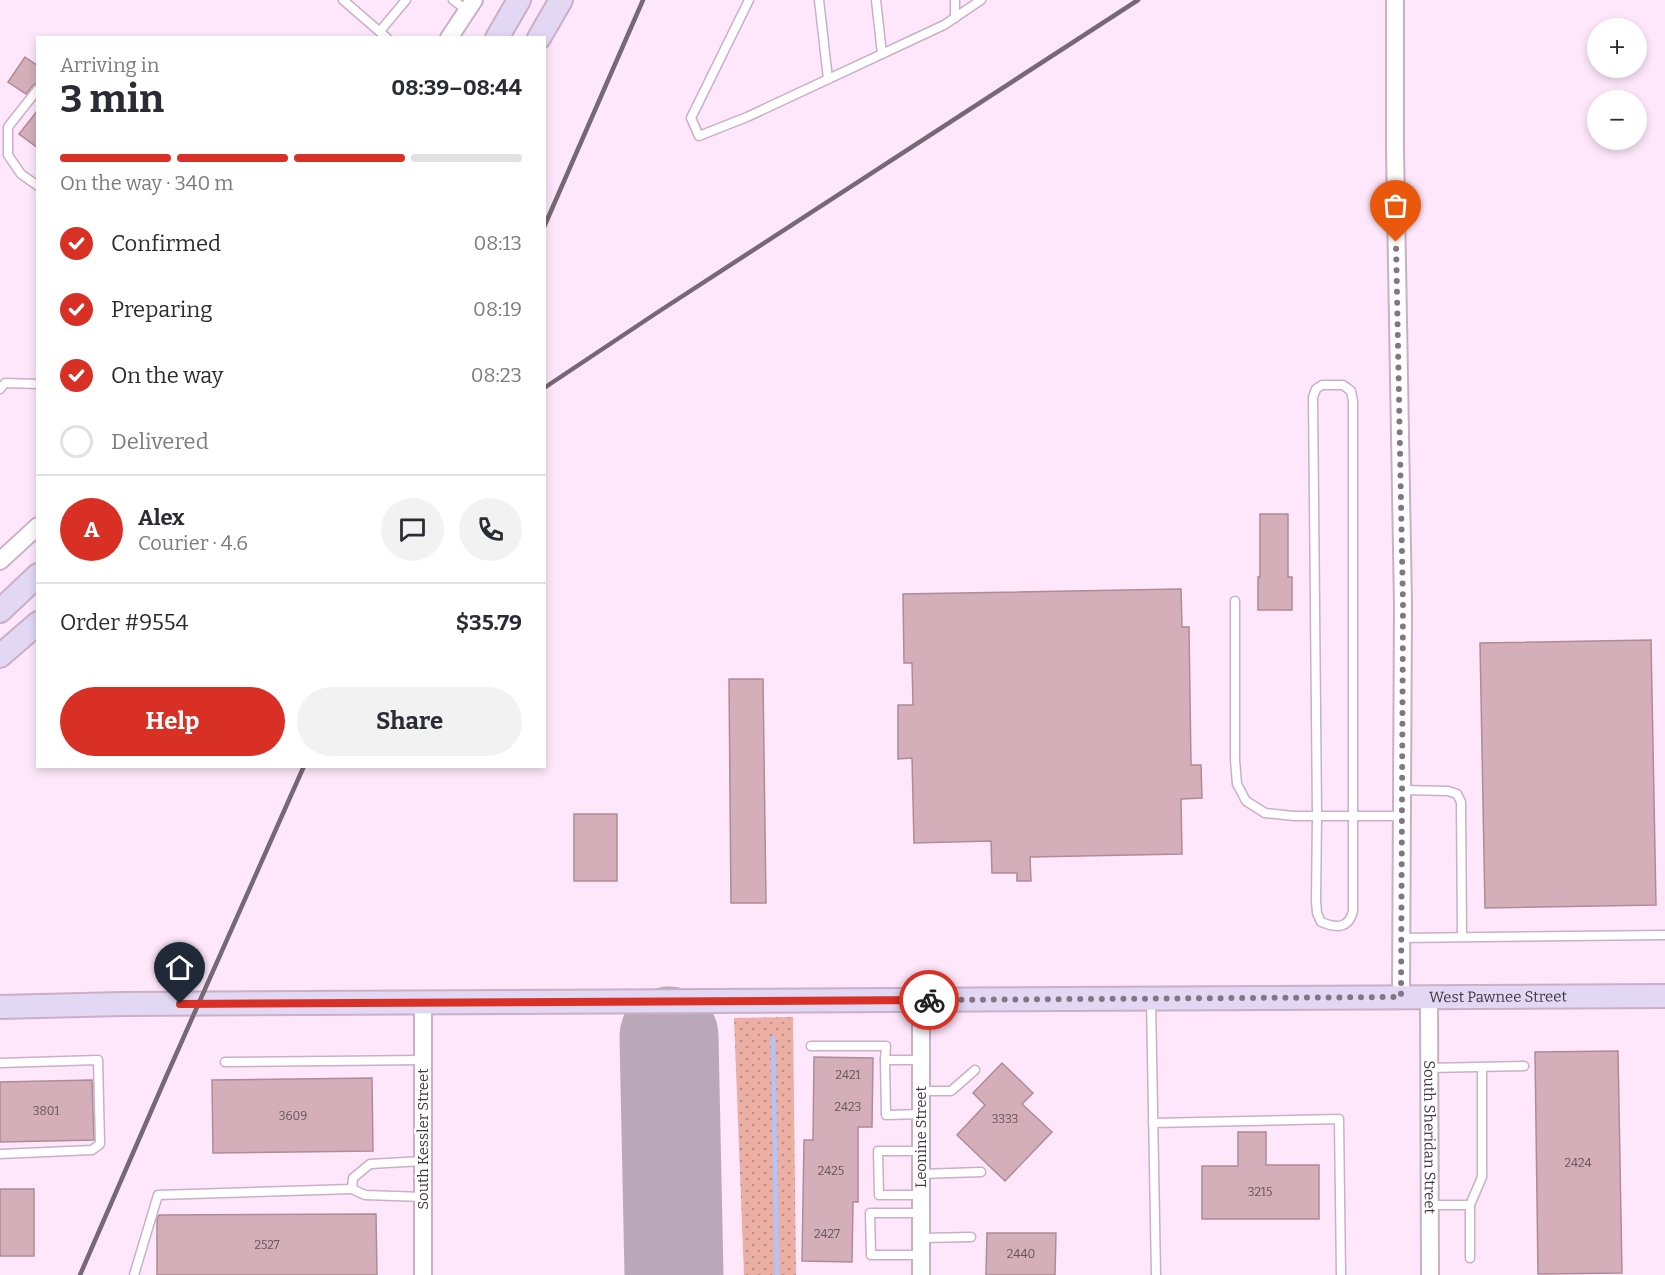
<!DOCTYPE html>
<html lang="en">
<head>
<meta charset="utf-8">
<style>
  :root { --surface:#fff; --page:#f2f2f3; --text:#2b2b33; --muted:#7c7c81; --line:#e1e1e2; --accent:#d93025 }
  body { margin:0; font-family:Bitter,serif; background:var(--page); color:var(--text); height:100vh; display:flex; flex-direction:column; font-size:22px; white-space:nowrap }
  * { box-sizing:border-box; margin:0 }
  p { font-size:20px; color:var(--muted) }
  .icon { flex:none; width:33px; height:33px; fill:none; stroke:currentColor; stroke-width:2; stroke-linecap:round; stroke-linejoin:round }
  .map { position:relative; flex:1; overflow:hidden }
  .panel { position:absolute; left:36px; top:36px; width:510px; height:732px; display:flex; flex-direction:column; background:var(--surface); border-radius:0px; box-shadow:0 3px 9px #0003 }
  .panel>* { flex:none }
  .fabs { position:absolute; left:1587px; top:18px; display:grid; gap:12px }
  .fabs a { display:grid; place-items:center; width:60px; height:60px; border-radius:50%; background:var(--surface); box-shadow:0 3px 9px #0003; font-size:30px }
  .pin { position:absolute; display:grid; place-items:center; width:51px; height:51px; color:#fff; margin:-62px -26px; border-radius:50% 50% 50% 0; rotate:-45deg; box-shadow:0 0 6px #0007 }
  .pin .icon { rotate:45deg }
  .courier { position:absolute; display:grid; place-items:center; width:60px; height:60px; margin:-30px; border:4px solid #d93025; border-radius:50%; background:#fff; color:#222; box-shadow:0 2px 8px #0007 }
  .head em { font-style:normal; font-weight:700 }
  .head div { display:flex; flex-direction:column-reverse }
  .head { display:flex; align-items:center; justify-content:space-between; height:102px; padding:0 24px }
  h1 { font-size:39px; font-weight:700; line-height:45px }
  .bar { display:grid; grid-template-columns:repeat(4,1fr); gap:9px 6px; align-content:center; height:72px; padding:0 24px }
  .bar i { height:8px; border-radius:4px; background:var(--line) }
  .bar .current { background:var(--accent) }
  .bar p { grid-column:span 4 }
  .line { display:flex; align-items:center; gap:15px; padding:0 24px; border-top:2px solid var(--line) }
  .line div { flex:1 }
  .round { display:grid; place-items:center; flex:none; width:63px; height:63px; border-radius:32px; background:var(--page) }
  ol { padding:0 24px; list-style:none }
  li { display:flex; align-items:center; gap:18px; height:66px }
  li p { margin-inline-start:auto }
  li .icon { padding:6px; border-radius:50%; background:var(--accent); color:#fff; stroke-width:4 }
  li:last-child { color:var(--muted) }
  li i { width:33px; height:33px; border:3px solid var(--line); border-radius:50% }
  .button { display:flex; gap:12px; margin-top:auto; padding:12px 24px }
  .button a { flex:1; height:69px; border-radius:36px; background:var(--accent); color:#fff; font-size:24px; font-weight:700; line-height:69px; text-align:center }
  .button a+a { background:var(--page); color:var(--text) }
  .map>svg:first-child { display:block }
  .grass { fill:url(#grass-dots) }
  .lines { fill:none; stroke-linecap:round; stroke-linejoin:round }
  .stream { stroke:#b0c4fd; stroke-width:4.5 }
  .runway { stroke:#baa8b8; stroke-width:99 }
  .building { fill:#d4afb9; stroke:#af8b95; stroke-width:1.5 }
  .service-casing { stroke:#caafc7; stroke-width:11 }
  .minor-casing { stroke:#caafc7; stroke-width:20 }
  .secondary-casing { stroke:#caafc7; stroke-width:26 }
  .service { stroke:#fff; stroke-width:8 }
  .minor { stroke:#fff; stroke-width:16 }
  .secondary { stroke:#e2d8f3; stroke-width:22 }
  .rail { stroke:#766875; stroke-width:4.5 }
  .done { stroke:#847582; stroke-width:6; stroke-dasharray:0 10.8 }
  .route { stroke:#d93025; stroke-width:8 }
  .labels { text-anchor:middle; stroke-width:5; stroke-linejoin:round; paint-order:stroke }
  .number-label { font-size:12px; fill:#66555f }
  .street-label { font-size:15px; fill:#423741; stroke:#fff }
</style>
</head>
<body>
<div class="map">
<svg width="1665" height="1275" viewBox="0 0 1665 1275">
  <defs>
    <pattern id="grass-dots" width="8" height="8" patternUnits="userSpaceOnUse" patternTransform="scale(1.5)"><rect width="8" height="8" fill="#ebafa4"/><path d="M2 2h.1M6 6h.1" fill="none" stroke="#c08f87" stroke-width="1.8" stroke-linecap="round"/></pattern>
  </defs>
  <rect width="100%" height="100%" fill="#fee7fb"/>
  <polygon class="grass" points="793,1017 796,1275 744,1275 734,1018"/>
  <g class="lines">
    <polyline class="stream" points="773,1038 777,1275"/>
    <polyline class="runway" points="669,1036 674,1275"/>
  </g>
  <g class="building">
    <polygon points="25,57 38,66 38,83 33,85 26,94 8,82"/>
    <polygon points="38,110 38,148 19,134"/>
    <polygon points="1260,514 1288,514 1288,577 1292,577 1292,610 1258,610 1258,577 1260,577"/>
    <polygon points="1181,589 1182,627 1189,627 1191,765 1201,765 1202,798 1181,799 1182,854 1030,857 1031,881 1017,881 1017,873 992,873 991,841 914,843 912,758 898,759 898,705 913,705 912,663 904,663 903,594"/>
    <polygon points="1651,640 1656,905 1485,908 1480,643"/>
    <polygon points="729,679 763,679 766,903 731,903"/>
    <rect x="574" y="814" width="43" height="67"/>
    <polygon points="1618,1051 1622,1273 1538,1274 1535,1052"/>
    <polygon points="814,1057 873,1058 872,1127 858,1127 858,1202 853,1202 852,1262 802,1261 804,1140 813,1140"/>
    <polygon points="1002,1063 1033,1093 1022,1104 1052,1132 1005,1181 957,1135 985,1105 973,1093"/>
    <polygon points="372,1078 373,1151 213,1153 212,1080"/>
    <polygon points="92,1080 94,1140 0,1142 0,1082"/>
    <polygon points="1238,1132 1266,1132 1266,1165 1319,1165 1319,1219 1202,1219 1202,1166 1238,1166"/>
    <rect x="0" y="1189" width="34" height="67"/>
    <polygon points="376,1214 377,1275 157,1275 157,1220 159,1215"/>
    <polygon points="987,1233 1056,1233 1055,1275 986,1275"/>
  </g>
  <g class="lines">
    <g class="service-casing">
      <g id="service">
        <polyline points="343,0 387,38"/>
        <polyline points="453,0 467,10"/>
        <polyline points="749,0 691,118 699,136 747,117 944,25 981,0"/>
        <polyline points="819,0 828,79"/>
        <polyline points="876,0 882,54"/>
        <polyline points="955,18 955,0"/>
        <polyline points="380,31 406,0"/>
        <polyline points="38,89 8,127 8,155 21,174 38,186"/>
        <path d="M1322,385H1343L1351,391L1353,401V911C1349,929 1336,928 1321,922L1317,913L1316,901L1317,816L1313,397L1316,389Z"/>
        <polyline points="0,389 5,383 38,384"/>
        <polyline points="1235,601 1235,760 1237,784 1246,801 1265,813 1294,816 1402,816"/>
        <polyline points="1402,790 1448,791 1457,794 1461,802 1462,937"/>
        <polyline points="1401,938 1665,935"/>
        <polyline points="1151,999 1156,1275"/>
        <polyline points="811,1046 886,1046 885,1060"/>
        <polyline points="921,1060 885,1060 886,1115 921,1114"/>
        <polyline points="225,1062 423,1060"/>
        <polyline points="0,1063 98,1060 100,1144 92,1150 0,1154"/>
        <polyline points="1429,1068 1524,1066"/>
        <polyline points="921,1091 951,1091 975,1070"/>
        <polyline points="1153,1123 1339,1119 1341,1275"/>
        <polyline points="921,1151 878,1151 879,1195 921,1195"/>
        <polyline points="423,1161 370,1164 353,1178 352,1189 365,1195 423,1197"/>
        <polyline points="921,1174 981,1172"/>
        <polyline points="1430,1205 1470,1205 1482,1177 1482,1068"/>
        <polyline points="921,1213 870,1213 871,1255 921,1255"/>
        <polyline points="921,1238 971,1237"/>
        <polyline points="1470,1258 1470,1205"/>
        <polyline points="134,1275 158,1195 352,1189"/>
      </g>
    </g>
    <g class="minor-casing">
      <g id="minor">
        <polyline points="1395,0 1395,150 1403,605 1401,997"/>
        <polyline points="449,38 474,0"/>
        <polyline points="0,561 38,526"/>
        <path id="s1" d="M1429,997L1430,1275"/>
        <polyline points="921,1000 921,1275"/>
        <polyline points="423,1003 423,1275"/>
      </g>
    </g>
    <g class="secondary-casing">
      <g id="secondary">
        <polyline points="497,38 519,0"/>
        <polyline points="539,38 561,0"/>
        <polyline points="0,611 38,575"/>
        <polyline points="0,656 38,623"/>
        <path id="s2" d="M0,1007L122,1004L1665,996"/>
      </g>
    </g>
    <use href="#service" class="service"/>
    <use href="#minor" class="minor"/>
    <use href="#secondary" class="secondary"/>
    <g class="rail">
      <polyline points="544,227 643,0"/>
      <polyline points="544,388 658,312 1138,0"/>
      <polyline points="80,1275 166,1077 304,766"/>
    </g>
  </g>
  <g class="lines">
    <polyline class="done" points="929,1000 1401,997 1403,605 1396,242"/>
    <polyline class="route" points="180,1004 929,1000"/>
  </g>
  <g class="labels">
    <g class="number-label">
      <text x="848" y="1079">2421</text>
      <text x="848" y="1111">2423</text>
      <text x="46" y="1115">3801</text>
      <text x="293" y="1120">3609</text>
      <text x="1005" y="1123">3333</text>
      <text x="1578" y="1167">2424</text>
      <text x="831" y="1175">2425</text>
      <text x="1260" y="1196">3215</text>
      <text x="827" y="1238">2427</text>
      <text x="267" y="1249">2527</text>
      <text x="1021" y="1258">2440</text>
    </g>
    <g class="street-label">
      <text dy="5" stroke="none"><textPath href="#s2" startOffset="1498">West Pawnee Street</textPath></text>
      <text dy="5" stroke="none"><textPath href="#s1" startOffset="140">South Sheridan Street</textPath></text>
      <text transform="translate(921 1137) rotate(-90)" y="5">Leonine Street</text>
      <text transform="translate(423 1139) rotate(-90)" y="5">South Kessler Street</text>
    </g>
  </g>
</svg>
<div class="fabs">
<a>+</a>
<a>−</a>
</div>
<div class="pin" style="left:1396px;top:242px;background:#ea580c"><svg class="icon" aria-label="bag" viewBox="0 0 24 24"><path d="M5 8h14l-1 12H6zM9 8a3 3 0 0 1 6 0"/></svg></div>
<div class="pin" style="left:180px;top:1004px;background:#1f2937"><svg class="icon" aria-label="home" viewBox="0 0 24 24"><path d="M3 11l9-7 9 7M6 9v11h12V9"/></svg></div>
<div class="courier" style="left:929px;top:1000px"><svg class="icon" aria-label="bike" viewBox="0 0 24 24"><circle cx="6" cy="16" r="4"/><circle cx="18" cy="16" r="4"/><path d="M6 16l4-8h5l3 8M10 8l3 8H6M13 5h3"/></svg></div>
<section class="panel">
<div class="head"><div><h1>3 min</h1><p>Arriving in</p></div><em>08:39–08:44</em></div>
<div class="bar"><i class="current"></i><i class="current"></i><i class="current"></i><i></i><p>On the way · 340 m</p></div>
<ol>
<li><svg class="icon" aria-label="check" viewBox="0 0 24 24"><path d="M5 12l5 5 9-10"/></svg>Confirmed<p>08:13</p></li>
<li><svg class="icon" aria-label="check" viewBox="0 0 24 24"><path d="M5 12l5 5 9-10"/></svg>Preparing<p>08:19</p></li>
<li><svg class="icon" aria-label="check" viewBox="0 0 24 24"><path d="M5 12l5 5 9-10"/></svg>On the way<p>08:23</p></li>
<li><i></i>Delivered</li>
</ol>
<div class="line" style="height:108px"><b class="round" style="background:var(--accent);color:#fff">A</b><div><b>Alex</b><p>Courier · 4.6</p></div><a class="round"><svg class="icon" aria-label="chat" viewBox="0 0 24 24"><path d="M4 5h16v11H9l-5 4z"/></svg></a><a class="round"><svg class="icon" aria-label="phone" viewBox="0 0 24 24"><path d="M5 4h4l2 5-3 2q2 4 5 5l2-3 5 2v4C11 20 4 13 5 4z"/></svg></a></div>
<div class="line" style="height:78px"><div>Order #9554</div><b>$35.79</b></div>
<div class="button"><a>Help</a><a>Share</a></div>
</section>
</div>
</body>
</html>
